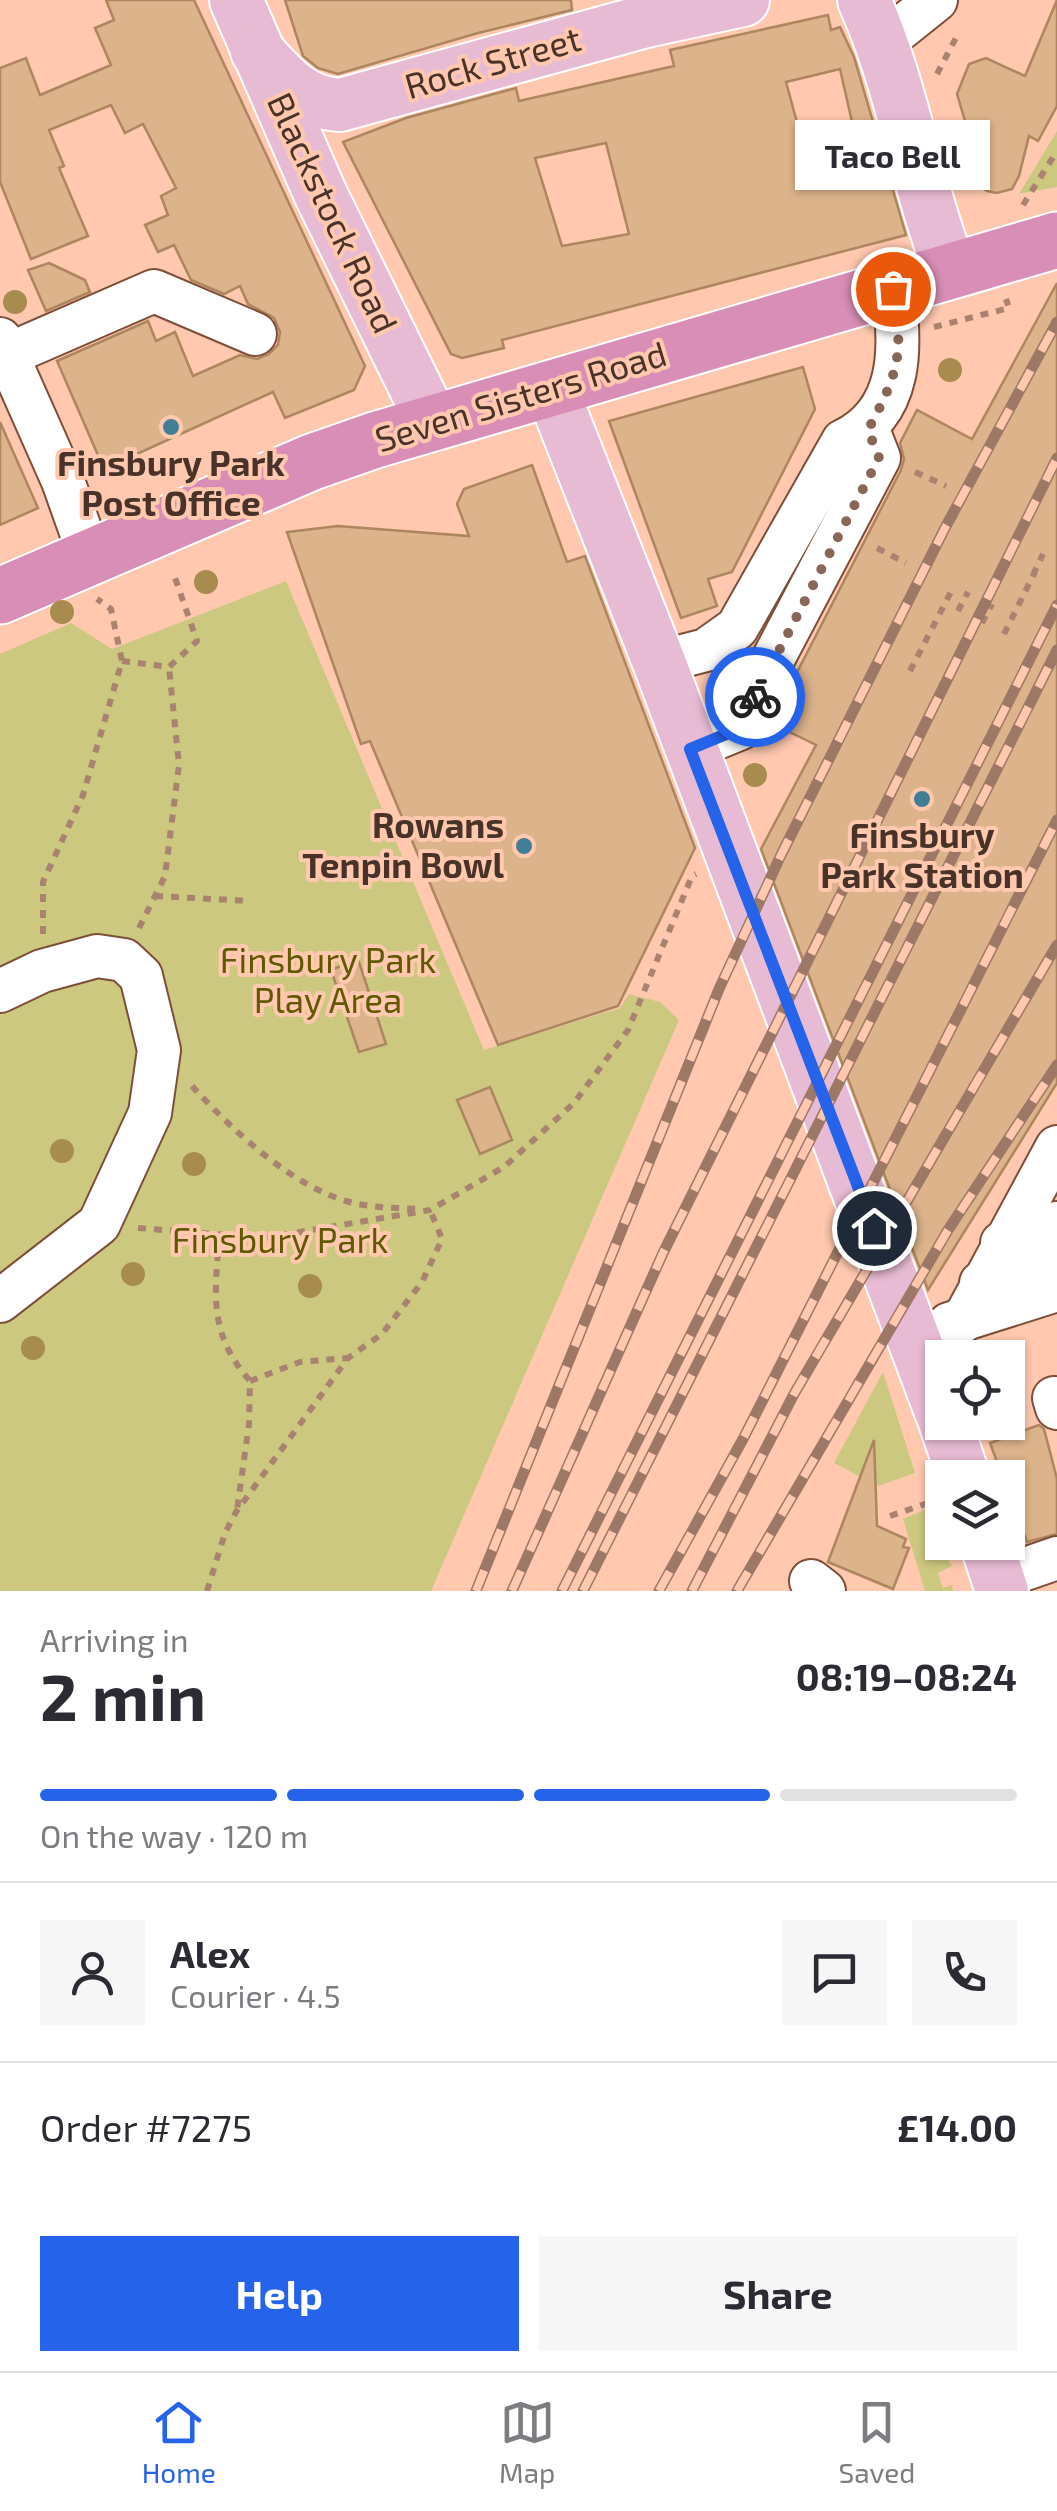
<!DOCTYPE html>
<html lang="en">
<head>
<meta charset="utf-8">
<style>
  :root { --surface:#fff; --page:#f7f7f7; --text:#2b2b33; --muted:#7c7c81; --line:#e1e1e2; --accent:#2563eb }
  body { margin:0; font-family:"Exo 2",sans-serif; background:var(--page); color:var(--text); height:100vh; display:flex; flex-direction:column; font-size:38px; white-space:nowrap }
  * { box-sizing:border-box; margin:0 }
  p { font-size:32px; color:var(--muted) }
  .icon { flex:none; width:55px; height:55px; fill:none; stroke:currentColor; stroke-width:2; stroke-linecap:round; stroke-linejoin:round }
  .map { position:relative; height:1591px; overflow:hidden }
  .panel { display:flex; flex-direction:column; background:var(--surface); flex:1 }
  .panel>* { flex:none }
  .buttons { position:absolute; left:925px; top:1340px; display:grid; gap:20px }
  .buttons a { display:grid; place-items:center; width:100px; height:100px; border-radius:0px; background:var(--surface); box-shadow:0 2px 8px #0004; font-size:50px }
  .pin { position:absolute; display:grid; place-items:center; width:85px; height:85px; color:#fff; margin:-42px; border:5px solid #fff; border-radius:50%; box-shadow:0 2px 10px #0007 }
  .courier { position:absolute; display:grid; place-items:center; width:100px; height:100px; margin:-50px; border:8px solid #2563eb; border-radius:50%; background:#fff; color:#222; box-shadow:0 2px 12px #0007 }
  .bubble { position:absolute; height:70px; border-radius:0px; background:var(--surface); box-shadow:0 2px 8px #0004; font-size:32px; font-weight:700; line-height:70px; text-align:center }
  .overview em { font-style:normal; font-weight:700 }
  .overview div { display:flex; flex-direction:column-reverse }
  .overview { display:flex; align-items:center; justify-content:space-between; height:170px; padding:0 40px }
  h1 { font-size:65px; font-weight:700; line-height:75px }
  .bar { display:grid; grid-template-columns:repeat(4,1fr); gap:15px 10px; align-content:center; height:120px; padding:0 40px }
  .bar i { height:12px; border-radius:8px; background:var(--line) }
  .bar .on { background:var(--accent) }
  .bar p { grid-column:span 4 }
  .line { display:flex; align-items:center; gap:25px; padding:0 40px; border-top:2px solid var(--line) }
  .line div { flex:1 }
  .round { display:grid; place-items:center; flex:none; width:105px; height:105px; border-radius:0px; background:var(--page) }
  .primary-button { display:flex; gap:20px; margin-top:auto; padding:20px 40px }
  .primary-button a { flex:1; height:115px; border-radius:0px; background:var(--accent); color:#fff; font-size:40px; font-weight:700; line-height:115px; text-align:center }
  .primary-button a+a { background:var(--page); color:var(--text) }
  .dock { display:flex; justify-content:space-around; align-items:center; height:140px; border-top:2px solid var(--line); background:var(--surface); font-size:28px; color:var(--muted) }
  .dock a { display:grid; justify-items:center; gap:5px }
  .dock .on { color:var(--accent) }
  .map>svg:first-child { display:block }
  .green { fill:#ccc880 }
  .building { fill:#dcb38b; stroke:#ad865f; stroke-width:2.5; fill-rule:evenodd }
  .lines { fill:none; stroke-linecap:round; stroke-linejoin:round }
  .minor-casing { stroke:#7d4e38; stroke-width:46 }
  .major-casing { stroke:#fff; stroke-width:56 }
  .highway-casing { stroke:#fff; stroke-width:59 }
  .path { stroke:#aa8270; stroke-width:6; stroke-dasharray:8 8; stroke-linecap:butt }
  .minor { stroke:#fff; stroke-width:42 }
  .major { stroke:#e8bbd4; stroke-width:52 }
  .highway { stroke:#d88eb7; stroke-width:55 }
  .rail-casing { stroke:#9e7867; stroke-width:11 }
  .rail { stroke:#ffc8af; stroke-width:8; stroke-dasharray:22; stroke-linecap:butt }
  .tree { fill:#a78b4f }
  .done { stroke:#896758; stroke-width:10; stroke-dasharray:0 18 }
  .route { stroke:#2563eb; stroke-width:12 }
  .poi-dot { fill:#427e95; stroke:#ffc8af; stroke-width:4 }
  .labels { text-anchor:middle; stroke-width:8; stroke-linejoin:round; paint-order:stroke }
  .street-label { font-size:35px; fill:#493329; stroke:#ffc8af }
  .poi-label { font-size:35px; font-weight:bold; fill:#493329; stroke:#ffc8af }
  .park-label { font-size:35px; fill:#5f5901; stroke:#ffc8af }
</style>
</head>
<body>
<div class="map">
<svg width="1057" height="1591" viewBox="0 0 1057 1591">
  <rect width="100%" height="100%" fill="#ffc8af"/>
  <g class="green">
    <polygon points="1057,131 1057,187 1019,194"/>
    <polygon points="286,581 484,1050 620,1008 629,994 660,1002 679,1020 431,1591 0,1591 0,654 71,623 112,649"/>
    <polygon points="883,1372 915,1473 878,1486 834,1463"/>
    <polygon points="929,1508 931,1531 952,1566 938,1573 943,1588 952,1585 953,1591 925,1591 903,1519"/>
  </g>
  <g class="building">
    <polygon points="106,0 194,0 365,366 354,390 285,418 273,392 104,469 57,361 148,321 156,341 175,332 193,376 240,355 257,359 269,354 278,345 280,332 274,318 248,304 240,286 224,294 191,280 174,245 158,252 145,225 168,215 161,196 176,188 143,124 125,133 111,105 49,130 64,166 59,168 88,236 31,259 0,182 0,68 26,58 40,95 111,65 95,28 114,20"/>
    <polygon points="285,0 571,0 572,10 478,33 338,74 318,68 303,56"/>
    <polygon points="1057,0 1057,106 1038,141 1029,136 1019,176 1012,189 997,193 987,191 975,181 971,171 975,154 957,94 969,64 986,58 1025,76"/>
    <path d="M828,15L831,30L840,27L854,57L906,235L502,340L504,348L462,358L451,354L343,142L406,118L516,88L519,101L674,66L670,50ZM840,69L855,135L804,148L786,82ZM606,143L629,234L562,246L535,158Z"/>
    <polygon points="49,263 85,280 90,292 46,311 28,270"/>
    <polygon points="1057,283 1057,1083 928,1290 761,849 816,745 771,723 901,470 904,459 900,443 917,410 972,439"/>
    <polygon points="803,367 815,409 732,572 708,579 717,606 681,618 609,421"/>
    <polygon points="0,422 38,508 0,525"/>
    <polygon points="532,465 567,562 585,556 695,848 618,1006 498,1045 370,741 361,744 287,532 338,526 469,536 457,504 464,489"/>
    <polygon points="358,959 386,1044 359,1052 331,970"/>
    <polygon points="490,1087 512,1140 480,1154 457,1100"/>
    <polygon points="1039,1425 1044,1429 1057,1479 1057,1534 1027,1542 1008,1489 1008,1478 1003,1478 990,1443"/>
    <polygon points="874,1440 877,1526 906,1539 903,1547 909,1548 893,1589 828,1562"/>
  </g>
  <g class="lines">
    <g class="minor-casing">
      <g id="minor">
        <polyline points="881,44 936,0"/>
        <polyline points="0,339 63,481 90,557"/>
        <polyline points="7,355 154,291 255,334"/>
        <path d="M659,662L706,650L737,628L843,441C903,413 902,347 893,289"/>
        <polyline points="690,749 741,728 772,661 879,458 868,430"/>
        <polyline points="0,991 42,971 97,956 124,960 141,976 159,1050 150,1113 99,1224 0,1301"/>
        <polyline points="1002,1243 1057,1223"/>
        <polyline points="981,1283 1057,1255"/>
        <polyline points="963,1321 1057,1147"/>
        <polyline points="949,1324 1057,1290"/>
        <polyline points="1054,1398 1057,1408"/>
        <polyline points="999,1578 1057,1558"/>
        <polyline points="811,1581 824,1591"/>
      </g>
    </g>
    <g class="major-casing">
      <g id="major">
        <polyline points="236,0 320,193 433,423"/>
        <path d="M864,0C903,87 916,183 951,272"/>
        <path d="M257,51C283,79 300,102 340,105L646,21L743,0"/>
        <polyline points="551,388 659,662 942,1414"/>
        <polyline points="945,1422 964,1478"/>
        <polyline points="986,1542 1002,1591"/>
      </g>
    </g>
    <g class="highway-casing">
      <polyline id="highway" points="0,596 312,462 375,440 1057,240"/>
    </g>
    <g class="path">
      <polyline points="937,74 959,32"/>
      <polyline points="1023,205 1057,151"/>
      <polyline points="934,327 1009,308 1006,299"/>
      <polyline points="915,472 946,486"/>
      <polyline points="877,548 906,563"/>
      <polyline points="1033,575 1043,554"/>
      <polyline points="958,611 968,592"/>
      <polyline points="982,623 992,604"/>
      <polyline points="1004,634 1035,572"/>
      <polyline points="122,661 169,667 197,641 173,572"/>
      <polyline points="910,671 954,586"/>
      <polyline points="155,896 250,901"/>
      <polyline points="139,928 165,876 179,765 169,667"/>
      <polyline points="43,934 43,882 83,795 122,661 111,609 97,599"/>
      <path d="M192,1086C234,1132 301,1196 364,1205C382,1208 401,1208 419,1209"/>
      <polyline points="138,1228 264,1238 430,1210 504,1167 574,1103 628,1030 692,876 696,874"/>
      <path d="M219,1237C215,1296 208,1333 250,1381L249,1424L237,1510"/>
      <polyline points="250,1381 300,1362 347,1358"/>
      <polyline points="890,1516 931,1502"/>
      <polyline points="207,1591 225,1533 236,1512 348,1358 382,1334 422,1282 442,1239 430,1210"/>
    </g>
    <use href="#minor" class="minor"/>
    <use href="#major" class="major"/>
    <use href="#highway" class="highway"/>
    <g class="rail-casing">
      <g id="rail">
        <polyline points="476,1591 719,989 781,855 946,526 1057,322"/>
        <polyline points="512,1591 663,1253 1057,458"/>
        <polyline points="562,1591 1057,605"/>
        <polyline points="583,1591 1057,650"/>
        <polyline points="659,1591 743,1439 1057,820"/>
        <polyline points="692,1591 794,1394 1057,945"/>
        <polyline points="737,1591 948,1230 1057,1065"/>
      </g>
    </g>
    <use href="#rail" class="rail"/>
  </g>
  <g class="tree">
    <circle cx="15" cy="302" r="12"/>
    <circle cx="950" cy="370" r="12"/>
    <circle cx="206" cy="582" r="12"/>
    <circle cx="62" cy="612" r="12"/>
    <circle cx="755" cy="775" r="12"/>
    <circle cx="62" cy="1151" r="12"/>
    <circle cx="194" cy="1164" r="12"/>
    <circle cx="133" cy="1274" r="12"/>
    <circle cx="310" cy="1286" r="12"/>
    <circle cx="33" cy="1348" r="12"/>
  </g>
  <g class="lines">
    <path class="done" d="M755,697L879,458L868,430C899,372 904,354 893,289"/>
    <polyline class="route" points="755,697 741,728 690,749 874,1228"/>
  </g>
  <g class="poi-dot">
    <circle cx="171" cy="427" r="10"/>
    <circle cx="922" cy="799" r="10"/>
    <circle cx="524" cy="846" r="10"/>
  </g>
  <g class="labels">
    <g class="street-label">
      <text transform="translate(493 63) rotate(-16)" y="12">Rock Street</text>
      <text transform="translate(332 213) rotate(65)" y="12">Blackstock Road</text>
      <text transform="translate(521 397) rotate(-17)" y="12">Seven Sisters Road</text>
    </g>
    <g class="poi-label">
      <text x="171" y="476">Finsbury Park<tspan x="171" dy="40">Post Office</tspan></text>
      <text x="504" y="838" text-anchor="end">Rowans<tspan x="504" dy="40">Tenpin Bowl</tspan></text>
      <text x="922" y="848">Finsbury<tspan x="922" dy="40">Park Station</tspan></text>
    </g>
    <g class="park-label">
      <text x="328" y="973">Finsbury Park<tspan x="328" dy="40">Play Area</tspan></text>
      <text x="280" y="1253">Finsbury Park</text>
    </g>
  </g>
</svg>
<div class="buttons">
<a><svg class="icon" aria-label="locate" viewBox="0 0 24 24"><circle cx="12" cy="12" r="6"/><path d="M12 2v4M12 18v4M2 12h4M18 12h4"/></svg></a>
<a><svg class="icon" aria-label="layers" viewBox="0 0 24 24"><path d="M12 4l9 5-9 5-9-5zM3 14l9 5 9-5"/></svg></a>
</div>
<div class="pin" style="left:893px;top:289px;background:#ea580c"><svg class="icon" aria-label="bag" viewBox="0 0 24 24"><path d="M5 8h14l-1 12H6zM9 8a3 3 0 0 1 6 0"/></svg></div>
<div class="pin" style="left:874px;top:1228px;background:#1f2937"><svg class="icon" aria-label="home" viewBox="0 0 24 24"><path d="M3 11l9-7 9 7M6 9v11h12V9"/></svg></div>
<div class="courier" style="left:755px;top:697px"><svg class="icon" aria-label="bike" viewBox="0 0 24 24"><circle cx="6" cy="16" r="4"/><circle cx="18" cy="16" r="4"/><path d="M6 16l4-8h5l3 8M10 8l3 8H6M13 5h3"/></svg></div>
<div class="bubble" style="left:795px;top:120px;width:195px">Taco Bell</div>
</div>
<section class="panel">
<div class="overview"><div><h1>2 min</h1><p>Arriving in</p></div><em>08:19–08:24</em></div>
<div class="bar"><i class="on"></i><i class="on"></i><i class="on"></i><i></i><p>On the way · 120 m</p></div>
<div class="line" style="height:180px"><a class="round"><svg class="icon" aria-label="person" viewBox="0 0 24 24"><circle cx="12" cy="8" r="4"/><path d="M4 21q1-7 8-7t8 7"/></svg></a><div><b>Alex</b><p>Courier · 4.5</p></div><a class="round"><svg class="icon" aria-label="chat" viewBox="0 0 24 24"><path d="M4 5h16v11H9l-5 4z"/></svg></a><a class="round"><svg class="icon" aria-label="phone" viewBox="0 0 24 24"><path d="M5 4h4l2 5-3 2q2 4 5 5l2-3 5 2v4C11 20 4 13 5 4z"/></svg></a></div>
<div class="line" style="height:130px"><div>Order #7275</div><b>£14.00</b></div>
<div class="primary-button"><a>Help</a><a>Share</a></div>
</section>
<nav class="dock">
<a class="on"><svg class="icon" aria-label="home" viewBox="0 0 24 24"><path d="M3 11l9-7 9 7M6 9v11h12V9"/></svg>Home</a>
<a><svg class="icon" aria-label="map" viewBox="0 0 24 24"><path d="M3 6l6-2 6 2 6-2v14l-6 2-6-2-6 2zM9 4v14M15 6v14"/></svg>Map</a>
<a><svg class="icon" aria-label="saved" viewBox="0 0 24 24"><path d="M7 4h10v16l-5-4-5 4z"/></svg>Saved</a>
</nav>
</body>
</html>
